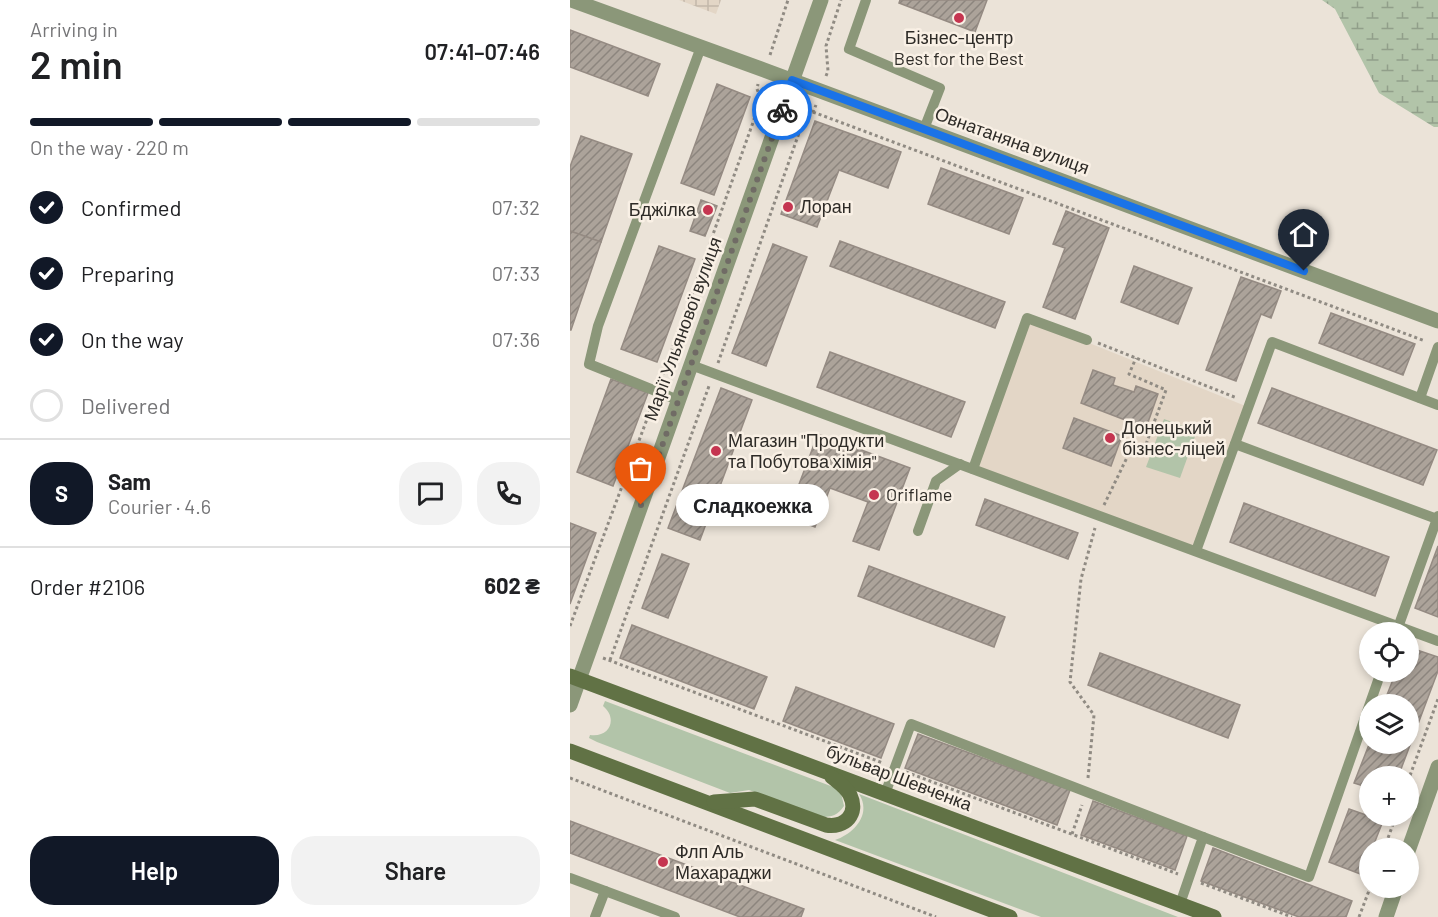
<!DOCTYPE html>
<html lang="en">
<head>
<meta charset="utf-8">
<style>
  :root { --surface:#fff; --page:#f2f2f2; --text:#202124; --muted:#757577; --line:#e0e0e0; --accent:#111827 }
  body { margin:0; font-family:Barlow,sans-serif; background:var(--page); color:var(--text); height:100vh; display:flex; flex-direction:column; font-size:22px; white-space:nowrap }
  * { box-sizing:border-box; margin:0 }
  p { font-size:20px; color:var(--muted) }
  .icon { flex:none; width:33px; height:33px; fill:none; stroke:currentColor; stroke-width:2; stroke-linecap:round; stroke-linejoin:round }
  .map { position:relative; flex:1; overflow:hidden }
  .sheet { display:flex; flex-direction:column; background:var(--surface); width:570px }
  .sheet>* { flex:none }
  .tools { position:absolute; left:789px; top:622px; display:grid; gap:12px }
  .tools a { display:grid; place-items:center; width:60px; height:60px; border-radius:50%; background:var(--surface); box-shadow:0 3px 9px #0003; font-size:30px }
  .pin { position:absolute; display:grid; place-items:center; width:51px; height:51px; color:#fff; margin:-62px -26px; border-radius:50% 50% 50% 0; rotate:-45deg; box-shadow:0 0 6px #0007 }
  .pin .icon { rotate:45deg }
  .courier { position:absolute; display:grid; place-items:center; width:60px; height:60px; margin:-30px; border:4px solid #1a73e8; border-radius:50%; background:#fff; color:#222; box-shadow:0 2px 8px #0007 }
  .bubble { position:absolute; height:42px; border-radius:21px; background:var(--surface); box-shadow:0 3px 9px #0003; font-size:20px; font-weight:600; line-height:42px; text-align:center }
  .headline em { font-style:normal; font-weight:600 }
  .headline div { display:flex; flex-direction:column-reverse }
  .headline { display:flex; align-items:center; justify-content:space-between; height:102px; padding:0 30px }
  h1 { font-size:39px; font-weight:600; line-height:45px }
  .bar { display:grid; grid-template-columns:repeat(4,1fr); gap:9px 6px; align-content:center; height:72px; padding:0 30px }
  .bar i { height:8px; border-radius:4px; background:var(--line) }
  .bar .current { background:var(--accent) }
  .bar p { grid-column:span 4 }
  .line { display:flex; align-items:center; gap:15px; padding:0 30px; border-top:2px solid var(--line) }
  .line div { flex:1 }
  .round { display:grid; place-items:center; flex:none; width:63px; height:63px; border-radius:24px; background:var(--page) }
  ol { padding:0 30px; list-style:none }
  li { display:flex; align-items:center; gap:18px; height:66px }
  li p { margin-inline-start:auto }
  li .icon { padding:6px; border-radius:50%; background:var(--accent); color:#fff; stroke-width:4 }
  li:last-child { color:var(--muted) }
  li i { width:33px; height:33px; border:3px solid var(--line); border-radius:50% }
  .cta { display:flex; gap:12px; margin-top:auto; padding:12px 30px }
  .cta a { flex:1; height:69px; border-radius:24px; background:var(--accent); color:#fff; font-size:24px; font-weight:600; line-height:69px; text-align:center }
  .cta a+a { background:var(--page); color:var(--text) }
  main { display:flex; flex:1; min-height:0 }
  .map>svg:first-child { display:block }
  .built { fill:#e3d6c6 }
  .industrial { fill:url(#industrial-grid) }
  .green { fill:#b2c4a9 }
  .wetland { fill:url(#wetland-marsh) }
  .building { fill:url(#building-hatch); stroke:#958b83; stroke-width:1.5 }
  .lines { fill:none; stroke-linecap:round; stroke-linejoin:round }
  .path { stroke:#908b83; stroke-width:3; stroke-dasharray:3 3; stroke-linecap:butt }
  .service { stroke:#8b9779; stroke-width:10 }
  .minor { stroke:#8b9779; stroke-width:15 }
  .tertiary { stroke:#8b9779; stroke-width:15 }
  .secondary { stroke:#617245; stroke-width:15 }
  .done { stroke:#706b65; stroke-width:6; stroke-dasharray:0 10.8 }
  .route { stroke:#1a73e8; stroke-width:8 }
  .poi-dot { fill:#c53550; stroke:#f9f0e5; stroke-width:2 }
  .labels { text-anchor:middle; stroke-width:5; stroke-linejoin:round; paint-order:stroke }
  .poi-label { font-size:18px; fill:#2e2b27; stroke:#f9f0e5; text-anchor:start }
  .street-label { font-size:18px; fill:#2e2b27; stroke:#f9f0e5 }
</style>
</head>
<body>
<main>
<section class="sheet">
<div class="headline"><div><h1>2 min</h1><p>Arriving in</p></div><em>07:41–07:46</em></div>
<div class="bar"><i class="current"></i><i class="current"></i><i class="current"></i><i></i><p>On the way · 220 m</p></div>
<ol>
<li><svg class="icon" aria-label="check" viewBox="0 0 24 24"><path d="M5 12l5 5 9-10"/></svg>Confirmed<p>07:32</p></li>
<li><svg class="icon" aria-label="check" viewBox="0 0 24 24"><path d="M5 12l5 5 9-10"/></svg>Preparing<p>07:33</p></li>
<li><svg class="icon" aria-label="check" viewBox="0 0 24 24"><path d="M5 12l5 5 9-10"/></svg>On the way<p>07:36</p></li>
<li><i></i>Delivered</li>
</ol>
<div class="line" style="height:108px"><b class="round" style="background:var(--accent);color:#fff">S</b><div><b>Sam</b><p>Courier · 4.6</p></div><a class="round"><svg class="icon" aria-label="chat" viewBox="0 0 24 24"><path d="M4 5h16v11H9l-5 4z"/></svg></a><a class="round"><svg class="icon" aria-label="phone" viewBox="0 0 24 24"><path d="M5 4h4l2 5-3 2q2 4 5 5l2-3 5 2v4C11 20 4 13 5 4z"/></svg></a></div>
<div class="line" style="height:78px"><div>Order #2106</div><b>602 ₴</b></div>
<div class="cta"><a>Help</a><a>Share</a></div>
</section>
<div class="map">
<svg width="868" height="917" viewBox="0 0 868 917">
  <defs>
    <pattern id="industrial-grid" width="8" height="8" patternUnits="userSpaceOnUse" patternTransform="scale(1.5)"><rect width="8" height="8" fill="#e3d6c6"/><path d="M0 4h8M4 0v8" fill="none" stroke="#c3b8aa"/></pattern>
    <pattern id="wetland-marsh" width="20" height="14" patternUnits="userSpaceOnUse" patternTransform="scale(1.5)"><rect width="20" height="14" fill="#b2c4a9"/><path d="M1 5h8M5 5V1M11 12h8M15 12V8" fill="none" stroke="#919f8a"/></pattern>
    <pattern id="building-hatch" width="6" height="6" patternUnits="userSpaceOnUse" patternTransform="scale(1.5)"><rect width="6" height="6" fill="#aca39a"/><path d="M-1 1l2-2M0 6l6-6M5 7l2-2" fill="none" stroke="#8c857e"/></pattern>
  </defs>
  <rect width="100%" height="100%" fill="#ebe3d8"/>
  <polygon class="built" points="457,318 678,407 623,550 403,469"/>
  <polygon class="industrial" points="109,0 151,0 146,14"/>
  <g class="green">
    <polygon points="594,419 627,431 610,478 576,467"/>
    <path d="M35,701L266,788L271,793L274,806C268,815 262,817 251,817L179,790L160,793L27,742L19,738L20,735C40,738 48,718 33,706Z"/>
    <path d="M289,794L608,917H471L265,840C284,834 302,814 289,794Z"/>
  </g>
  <polygon class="wetland" points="752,0 868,0 868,127 864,127 809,93 765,9"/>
  <g class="building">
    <polygon points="330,0 417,0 405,32 329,3"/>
    <polygon points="0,30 90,64 78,96 0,67"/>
    <polygon points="147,84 180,97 144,195 111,183"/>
    <polygon points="245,121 331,152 318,188 269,170 247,227 211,214"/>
    <polygon points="11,136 62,154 31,242 0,231 0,167"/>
    <polygon points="371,168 453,198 439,234 358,204"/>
    <polygon points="131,200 147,206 135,236 120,231"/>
    <polygon points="496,211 539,228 505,319 473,307 495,248 483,244"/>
    <polygon points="0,231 31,242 1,330 0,330"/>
    <polygon points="270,241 435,302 425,328 260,266"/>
    <polygon points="203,244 237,257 196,366 162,353"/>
    <polygon points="89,246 125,259 87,362 51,349"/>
    <polygon points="564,266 622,288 608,324 551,302"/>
    <polygon points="671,277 711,291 701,318 691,314 666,381 636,370"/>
    <polygon points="761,313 845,344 833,375 749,343"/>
    <polygon points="260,352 395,402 381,437 247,387"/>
    <polygon points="523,370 545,378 543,385 564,392 566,386 588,394 576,428 511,403"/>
    <polygon points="41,379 78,393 43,486 7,472"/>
    <polygon points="151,388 182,400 130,540 98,528"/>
    <polygon points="702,388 867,450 853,485 688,423"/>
    <polygon points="504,418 552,436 541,466 493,448"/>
    <polygon points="248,434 340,468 309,550 283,541 298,502 260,488 245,527 217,516"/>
    <polygon points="415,499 508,533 498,559 406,525"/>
    <polygon points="674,503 819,557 805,596 660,542"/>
    <polygon points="0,523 26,533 0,604"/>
    <polygon points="868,546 868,617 845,608"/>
    <polygon points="92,554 119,564 98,618 72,608"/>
    <polygon points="299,566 435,617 424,647 288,596"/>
    <polygon points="62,625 197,677 184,709 50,658"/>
    <polygon points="838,647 868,657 868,671 828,777 800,777 800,788 784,783 800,742 800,744 838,744 838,705 813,705 826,672 838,672"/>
    <polygon points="530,653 670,705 658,738 518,685"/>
    <polygon points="226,687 324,724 311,758 213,721"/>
    <polygon points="348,734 500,790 487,825 335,768"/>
    <polygon points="523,801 617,836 605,870 511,835"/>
    <polygon points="779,809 813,821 802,849 800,849 800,857 793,875 759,862"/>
    <polygon points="0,821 234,909 231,917 170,917 0,853"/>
    <polygon points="643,848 782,901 776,917 729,917 631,881"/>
  </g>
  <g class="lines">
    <g class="path">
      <polyline points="200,55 218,0"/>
      <polyline points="256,76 258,71 256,46 271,0"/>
      <polyline points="243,112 855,341"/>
      <polyline points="528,343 667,398"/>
      <polyline points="148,363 235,116 243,112 246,105"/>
      <polyline points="91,380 191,100 187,89 188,84"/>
      <polyline points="534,505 564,443 575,447 596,390 559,374 566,358"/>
      <polyline points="0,626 83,403"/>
      <polyline points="33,658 313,763"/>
      <polyline points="40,660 139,386"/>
      <polyline points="336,772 608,874"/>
      <polyline points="0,778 366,917"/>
      <polyline points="518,778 524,715 500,682 511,579 525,528"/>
      <polyline points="838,781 868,699"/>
      <polyline points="502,834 512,805"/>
      <polyline points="814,849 826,816"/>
      <polyline points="631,883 722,917"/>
      <polyline points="789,917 800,888"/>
    </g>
    <g class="service">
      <polyline points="296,0 279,49 370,88 354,129"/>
      <polyline points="121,365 868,641"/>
      <polyline points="850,398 868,347"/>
      <polyline points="108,400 19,364 28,326 131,47"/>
      <polyline points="665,444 867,519"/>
      <polyline points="403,469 457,318 517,340"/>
      <polyline points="348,531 366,481 390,464"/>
      <polyline points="626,551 702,342 868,405"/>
      <polyline points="826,633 868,516"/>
      <polyline points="315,794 341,724 633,837 610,904"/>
      <polyline points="633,837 739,877 811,672"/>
      <polyline points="0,878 105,917"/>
      <polyline points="25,917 35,891"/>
    </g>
    <g class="minor">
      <polyline points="1,0 194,70 868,321"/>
      <polyline points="838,851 868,767"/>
      <polyline points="816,917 826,888"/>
    </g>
    <polyline class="tertiary" points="0,705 251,0"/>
    <g class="secondary">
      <polyline points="0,676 644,917"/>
      <polyline points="0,751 440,917"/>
      <path d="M144,802L185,799L256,825C275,828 289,814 280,795C276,787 268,782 262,777"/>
    </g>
  </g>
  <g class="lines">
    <polyline class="done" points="71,505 212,110"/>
    <polyline class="route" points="212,110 222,80 734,271"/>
  </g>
  <g class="poi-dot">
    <circle cx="389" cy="18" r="6"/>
    <circle cx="218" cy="207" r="6"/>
    <circle cx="138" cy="210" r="6"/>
    <circle cx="540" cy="438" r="6"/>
    <circle cx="146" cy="451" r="6"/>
    <circle cx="304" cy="495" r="6"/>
    <circle cx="93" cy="862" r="6"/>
  </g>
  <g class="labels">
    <g class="poi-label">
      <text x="389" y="44" text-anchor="middle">Бізнес-центр<tspan x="389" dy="21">Best for the Best</tspan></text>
      <text x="230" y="213">Лоран</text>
      <text x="126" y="216" text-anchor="end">Бджілка</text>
      <text x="552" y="434">Донецький<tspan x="552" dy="21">бізнес-ліцей</tspan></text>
      <text x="158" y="447">Магазин "Продукти<tspan x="158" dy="21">та Побутова хімія"</tspan></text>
      <text x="316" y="501">Oriflame</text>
      <text x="105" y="858">Флп Аль<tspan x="105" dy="21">Махараджи</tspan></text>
    </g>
    <g class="street-label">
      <text transform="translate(442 141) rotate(20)" y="6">Овнатаняна вулиця</text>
      <text transform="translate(113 329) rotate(-70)" y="6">Марії Ульянової вулиця</text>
      <text transform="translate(329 778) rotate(21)" y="6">бульвар Шевченка</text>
    </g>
  </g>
</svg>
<div class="tools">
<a><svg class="icon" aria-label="locate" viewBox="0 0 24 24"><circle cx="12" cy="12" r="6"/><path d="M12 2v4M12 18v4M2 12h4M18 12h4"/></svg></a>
<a><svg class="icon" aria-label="layers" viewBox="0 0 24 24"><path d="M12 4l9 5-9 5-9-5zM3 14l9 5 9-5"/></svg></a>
<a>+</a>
<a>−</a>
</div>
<div class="pin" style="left:71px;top:505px;background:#ea580c"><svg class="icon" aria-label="bag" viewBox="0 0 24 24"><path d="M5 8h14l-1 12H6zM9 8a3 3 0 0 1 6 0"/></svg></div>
<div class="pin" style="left:734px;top:271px;background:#1f2937"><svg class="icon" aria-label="home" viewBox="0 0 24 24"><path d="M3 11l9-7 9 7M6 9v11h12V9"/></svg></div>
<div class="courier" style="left:212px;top:110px"><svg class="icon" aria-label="bike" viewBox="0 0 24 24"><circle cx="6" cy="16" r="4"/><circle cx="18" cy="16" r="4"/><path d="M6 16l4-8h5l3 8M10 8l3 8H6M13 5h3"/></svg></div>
<div class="bubble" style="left:106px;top:484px;width:153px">Сладкоежка</div>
</div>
</main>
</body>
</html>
